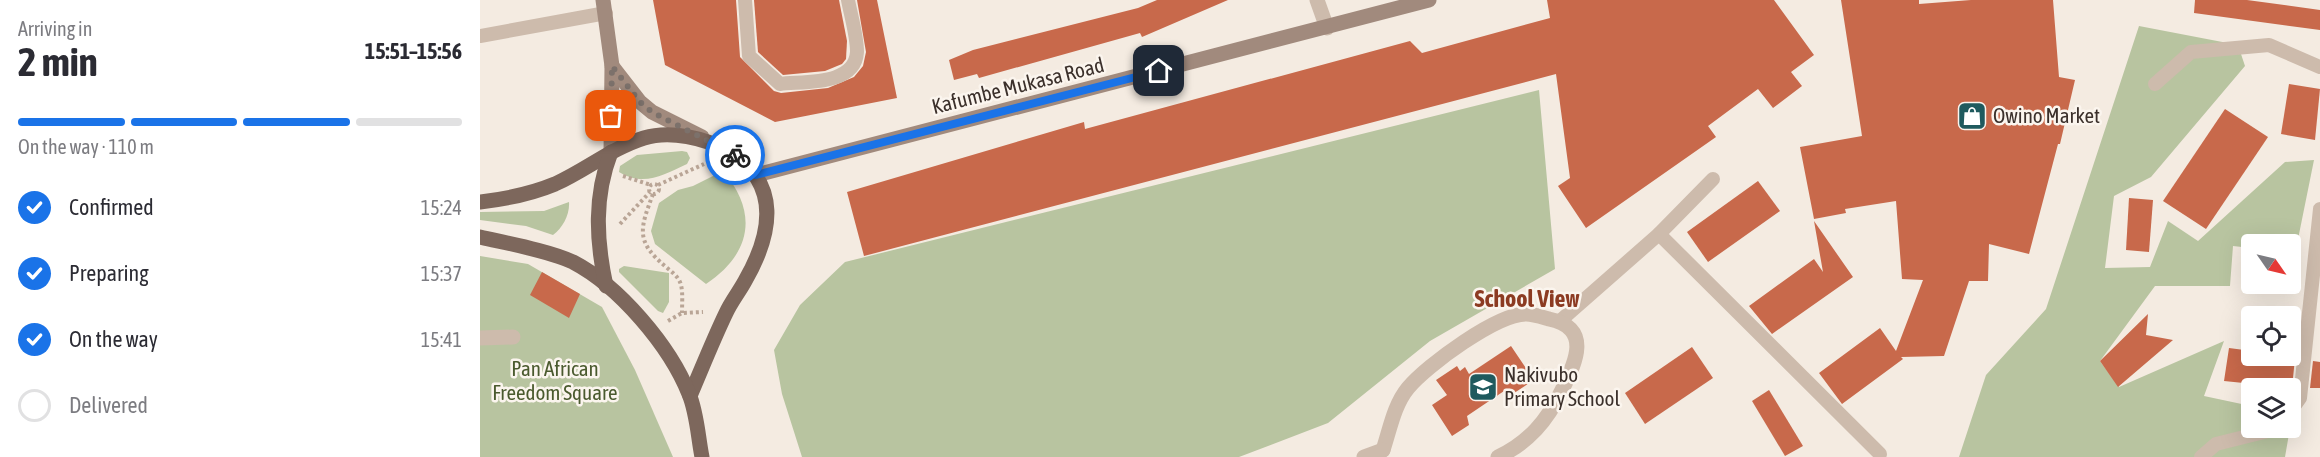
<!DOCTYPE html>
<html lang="en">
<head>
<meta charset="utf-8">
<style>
  :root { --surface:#fff; --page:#f2f2f3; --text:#2b2b33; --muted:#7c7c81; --line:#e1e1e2; --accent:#1a73e8 }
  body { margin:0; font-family:"Asap Condensed",sans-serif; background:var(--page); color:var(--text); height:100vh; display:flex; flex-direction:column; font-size:22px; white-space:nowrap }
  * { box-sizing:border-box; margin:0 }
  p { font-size:20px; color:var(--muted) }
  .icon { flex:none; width:33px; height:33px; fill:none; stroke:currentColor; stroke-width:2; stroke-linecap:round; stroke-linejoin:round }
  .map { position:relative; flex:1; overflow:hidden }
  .details { display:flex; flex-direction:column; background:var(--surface); width:480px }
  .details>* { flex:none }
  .needle { width:39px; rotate:124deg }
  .fabs { position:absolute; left:1761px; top:234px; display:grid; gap:12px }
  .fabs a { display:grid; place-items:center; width:60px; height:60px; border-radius:6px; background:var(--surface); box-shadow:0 6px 24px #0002; font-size:30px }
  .pin { position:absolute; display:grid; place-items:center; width:51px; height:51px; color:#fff; margin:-26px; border-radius:12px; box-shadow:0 3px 9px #0006 }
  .courier { position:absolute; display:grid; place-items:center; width:60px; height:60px; margin:-30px; border:4px solid #1a73e8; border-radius:50%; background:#fff; color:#222; box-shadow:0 2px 8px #0007 }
  .head em { font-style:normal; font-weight:700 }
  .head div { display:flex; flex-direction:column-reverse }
  .head { display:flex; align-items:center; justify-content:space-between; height:102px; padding:0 18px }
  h1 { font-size:39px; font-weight:700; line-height:45px }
  .bar { display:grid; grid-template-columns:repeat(4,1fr); gap:9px 6px; align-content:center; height:72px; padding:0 18px }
  .bar i { height:8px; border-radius:4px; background:var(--line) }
  .bar .on { background:var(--accent) }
  .bar p { grid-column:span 4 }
  ol { padding:0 18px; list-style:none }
  li { display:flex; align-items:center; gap:18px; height:66px }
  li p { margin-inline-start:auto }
  li .icon { padding:6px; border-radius:50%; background:var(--accent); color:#fff; stroke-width:4 }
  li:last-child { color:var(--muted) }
  li i { width:33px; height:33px; border:3px solid var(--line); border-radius:50% }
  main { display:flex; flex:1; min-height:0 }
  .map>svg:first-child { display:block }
  .green { fill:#b8c4a0 }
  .building { fill:#c8694b }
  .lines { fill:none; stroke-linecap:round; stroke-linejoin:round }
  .path { stroke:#b9a596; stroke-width:4; stroke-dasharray:3 3; stroke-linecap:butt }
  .lane { stroke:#cdbbac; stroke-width:14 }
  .street { stroke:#cdbbac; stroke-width:15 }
  .secondary { stroke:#a18a7d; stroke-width:15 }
  .primary { stroke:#7d675c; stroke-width:15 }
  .done { stroke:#7c716b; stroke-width:6; stroke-dasharray:0 10.8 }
  .route { stroke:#1a73e8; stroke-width:8 }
  .labels { text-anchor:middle; stroke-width:5; stroke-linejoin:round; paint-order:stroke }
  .street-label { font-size:21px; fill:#3b302b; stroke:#fbf5ee }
  .poi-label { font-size:21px; fill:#3b302b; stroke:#fbf5ee; text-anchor:start }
  .park-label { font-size:21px; fill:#4a5a2e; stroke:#fbf5ee }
  .quarter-label { font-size:24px; font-weight:bold; fill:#8c3b22; stroke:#fbf5ee }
</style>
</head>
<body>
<main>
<section class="details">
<div class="head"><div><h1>2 min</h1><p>Arriving in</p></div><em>15:51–15:56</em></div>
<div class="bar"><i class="on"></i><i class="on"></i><i class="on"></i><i></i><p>On the way · 110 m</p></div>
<ol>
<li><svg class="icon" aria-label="check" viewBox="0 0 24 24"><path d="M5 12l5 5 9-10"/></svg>Confirmed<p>15:24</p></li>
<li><svg class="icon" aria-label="check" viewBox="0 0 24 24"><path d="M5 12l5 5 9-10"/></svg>Preparing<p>15:37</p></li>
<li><svg class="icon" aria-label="check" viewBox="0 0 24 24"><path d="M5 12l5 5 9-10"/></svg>On the way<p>15:41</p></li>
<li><i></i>Delivered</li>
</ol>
</section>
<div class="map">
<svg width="1840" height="457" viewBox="0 0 1840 457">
  <rect width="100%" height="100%" fill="#f4ebe1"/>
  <g class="green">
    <polygon points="1659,26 1758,45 1765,66 1671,177 1634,196 1625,268 1670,267 1688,221 1718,241 1805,162 1834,160 1815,254 1811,253 1810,244 1772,244 1771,248 1753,246 1750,286 1675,286 1620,361 1639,387 1744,341 1724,396 1771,406 1772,428 1810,428 1805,457 1479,457 1506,375 1566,309"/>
    <polygon points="1059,90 1075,269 950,341 848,423 759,457 322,457 302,394 294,350 320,305 365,262"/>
    <path d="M202,151L207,152L210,158L207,164C183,175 164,187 139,172L140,166L157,155Z"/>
    <path d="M243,171C279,213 271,254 226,284L175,244L171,231L179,203L198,190L213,186Z"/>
    <path d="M89,202C90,214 83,228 73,235L46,226L0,220V212L64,211Z"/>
    <polygon points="0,256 48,264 122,307 155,370 193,457 0,457"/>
    <polygon points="144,266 189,273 189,302 183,313 178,311 139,272 139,269"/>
  </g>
  <g class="building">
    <polygon points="173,0 256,0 260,57 294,91 301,93 348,88 374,77 383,66 386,52 377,0 397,0 417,98 295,122 185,65"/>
    <polygon points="274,0 359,0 367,41 366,59 362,64 345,71 303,75 278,52"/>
    <polygon points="677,0 748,0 662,37 660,33 499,78 497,74 474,80 469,60 493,50 658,8"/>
    <polygon points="1067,0 1294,0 1334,55 1311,72 1322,86 1293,108 1278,89 1228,126 1236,137 1106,228 1078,186 1090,178 1076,74 384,256 367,192 604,122 605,129 930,41 942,53 1070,18"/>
    <polygon points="1361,0 1439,0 1439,4 1491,0 1573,0 1579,77 1595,80 1580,144 1578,144 1549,254 1509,244 1508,281 1489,281 1464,356 1421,357 1423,359 1362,404 1339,373 1400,328 1416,351 1443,280 1422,279 1416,201 1365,209 1366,213 1334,219 1320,147 1382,136"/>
    <polygon points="1715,0 1767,0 1840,10 1840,30 1714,13"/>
    <polygon points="1809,84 1840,89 1835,140 1801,134"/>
    <polygon points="1745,109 1788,137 1726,229 1683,201"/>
    <polygon points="1278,181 1300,211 1228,262 1207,232"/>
    <polygon points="1649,198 1673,200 1669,252 1646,250"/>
    <polygon points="1334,221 1373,277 1292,334 1269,306 1334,259 1343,272"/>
    <polygon points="62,272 100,294 89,318 50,295"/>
    <polygon points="1668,314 1666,335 1693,340 1638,387 1620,361"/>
    <polygon points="1031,346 1054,380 1028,397 1024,391 987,416 989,425 972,436 952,405 967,395 956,380 977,366 980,371 985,367 989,374"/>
    <polygon points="1212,347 1233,378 1165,424 1145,393"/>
    <polygon points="1749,348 1772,351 1772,356 1815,358 1812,388 1744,381"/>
    <polygon points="1833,361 1840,362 1840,388 1830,388"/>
    <polygon points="1289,390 1323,446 1305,456 1272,401"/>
  </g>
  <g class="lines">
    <g class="path">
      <polyline points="143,176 171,185"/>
      <circle cx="174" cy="189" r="5"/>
      <polyline points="178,185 224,164"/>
      <path d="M173,194C160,229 155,241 186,267C192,272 199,277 201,285C203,293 202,304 202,313"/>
      <polyline points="140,224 170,192"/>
      <polyline points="188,321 202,313 223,312"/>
    </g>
    <g class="lane">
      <path d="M265,0L269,56L300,84C324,81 375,86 377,52C377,36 371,16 368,0"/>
      <polyline points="0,36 126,13"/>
      <polyline points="1675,84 1711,52 1789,45 1840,67"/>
      <polyline points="1179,234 1400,454"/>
      <polyline points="1080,321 1179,234 1233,179"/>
      <polyline points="1810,412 1820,398 1840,209"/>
      <polyline points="1721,457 1736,444 1800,428"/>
    </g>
    <g class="street">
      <polyline points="837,0 847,28"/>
      <polyline points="0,338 33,337"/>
      <path d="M903,450C910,429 914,405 928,388C947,365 1017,314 1046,314C1053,314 1062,317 1069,319C1112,328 1096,362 1082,390C1067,421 1049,442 1018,457"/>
      <polyline points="884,457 903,450"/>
    </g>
    <g class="secondary">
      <polyline points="123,0 132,66 131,152"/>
      <polyline points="132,66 160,102 172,112 222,137"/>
      <polyline points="276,175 949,0"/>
    </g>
    <g class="primary">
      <path d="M0,202C26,199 51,194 75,184C106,170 132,148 164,138C190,130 225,138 248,151C302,183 292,234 265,281C259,292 251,302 246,313C233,340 222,368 210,396"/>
      <path d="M0,237C26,243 70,251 93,262C139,286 190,346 209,394C217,413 218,437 222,457"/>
      <path d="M126,286C116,240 114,196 131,152"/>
    </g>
  </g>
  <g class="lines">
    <polyline class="done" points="131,116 132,66 160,102 172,112 255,155"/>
    <polyline class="route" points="255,155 276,175 679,71"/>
  </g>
  <defs>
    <g id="shop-square" transform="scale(1.5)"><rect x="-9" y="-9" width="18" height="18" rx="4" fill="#1f5a5e" stroke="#fbf5ee"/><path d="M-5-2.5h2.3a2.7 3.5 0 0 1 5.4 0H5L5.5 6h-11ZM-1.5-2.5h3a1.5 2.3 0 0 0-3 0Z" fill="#fff"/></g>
    <g id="school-square" transform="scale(1.5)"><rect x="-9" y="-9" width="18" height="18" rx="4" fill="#1f5a5e" stroke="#fbf5ee"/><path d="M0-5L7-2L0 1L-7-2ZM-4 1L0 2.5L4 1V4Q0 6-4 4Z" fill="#fff"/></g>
  </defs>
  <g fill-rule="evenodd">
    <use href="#shop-square" x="1492" y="116"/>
    <use href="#school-square" x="1003" y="387"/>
  </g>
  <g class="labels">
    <g class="street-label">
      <text transform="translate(538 86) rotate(-14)" y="7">Kafumbe Mukasa Road</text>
    </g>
    <g class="poi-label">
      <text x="1513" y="123">Owino Market</text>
      <text x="1024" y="382">Nakivubo<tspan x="1024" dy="24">Primary School</tspan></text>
    </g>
    <g class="park-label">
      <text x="75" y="376">Pan African<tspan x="75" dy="24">Freedom Square</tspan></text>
    </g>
    <g class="quarter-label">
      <text x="1047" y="307">School View</text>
    </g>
  </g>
</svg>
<div class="fabs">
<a><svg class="needle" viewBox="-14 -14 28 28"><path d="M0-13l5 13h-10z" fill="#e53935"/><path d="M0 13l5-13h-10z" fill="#7c7c81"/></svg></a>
<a><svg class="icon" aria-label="locate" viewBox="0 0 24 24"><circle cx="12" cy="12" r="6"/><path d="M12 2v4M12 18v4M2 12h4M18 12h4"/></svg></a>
<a><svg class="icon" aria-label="layers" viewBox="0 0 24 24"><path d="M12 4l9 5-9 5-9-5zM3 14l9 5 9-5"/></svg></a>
</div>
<div class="pin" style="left:131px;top:116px;background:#ea580c"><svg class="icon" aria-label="bag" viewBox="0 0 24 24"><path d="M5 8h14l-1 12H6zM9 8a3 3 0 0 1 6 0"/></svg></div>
<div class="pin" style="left:679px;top:71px;background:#1f2937"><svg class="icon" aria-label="home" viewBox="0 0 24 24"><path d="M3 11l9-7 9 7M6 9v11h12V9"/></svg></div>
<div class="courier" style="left:255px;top:155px"><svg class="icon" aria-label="bike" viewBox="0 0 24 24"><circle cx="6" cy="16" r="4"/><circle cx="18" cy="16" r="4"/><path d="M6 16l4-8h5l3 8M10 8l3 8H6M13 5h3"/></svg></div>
</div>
</main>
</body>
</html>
